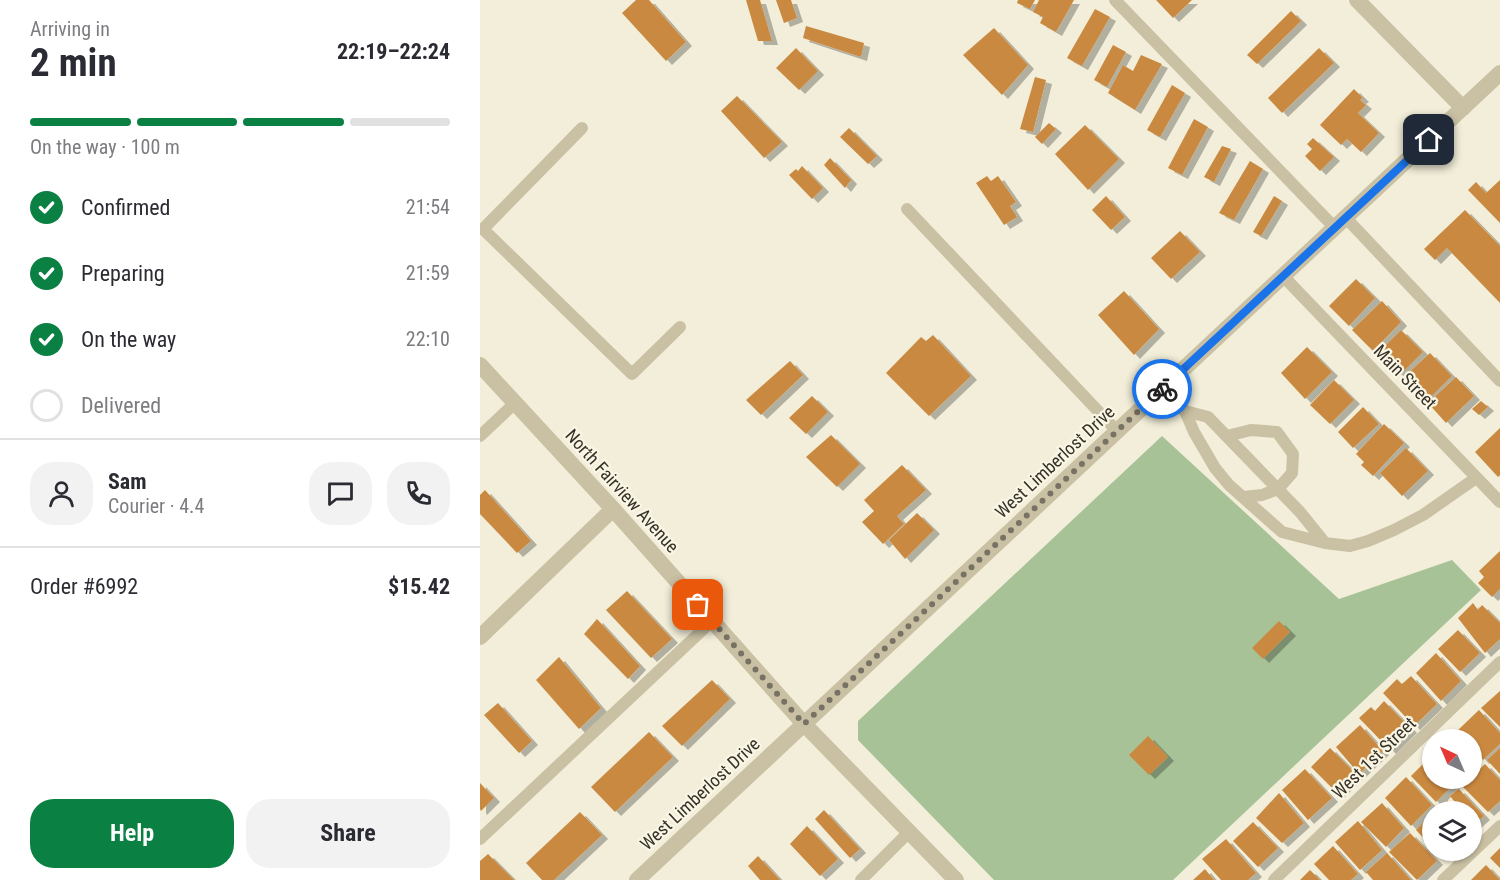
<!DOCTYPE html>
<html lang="en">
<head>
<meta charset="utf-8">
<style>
  :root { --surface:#fff; --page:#f2f2f3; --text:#2b2b33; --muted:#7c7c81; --line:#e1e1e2; --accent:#0b8043 }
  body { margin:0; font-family:"Roboto Condensed",sans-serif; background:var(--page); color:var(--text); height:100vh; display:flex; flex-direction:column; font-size:22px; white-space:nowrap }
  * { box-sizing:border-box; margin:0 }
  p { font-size:20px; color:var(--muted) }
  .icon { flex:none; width:33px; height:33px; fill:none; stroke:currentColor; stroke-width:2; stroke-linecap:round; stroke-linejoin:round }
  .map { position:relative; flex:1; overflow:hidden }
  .side { display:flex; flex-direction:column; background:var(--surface); width:480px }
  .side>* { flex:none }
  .needle { width:39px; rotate:316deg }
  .buttons { position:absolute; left:942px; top:729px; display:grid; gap:12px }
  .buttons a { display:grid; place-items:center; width:60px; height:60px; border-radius:50%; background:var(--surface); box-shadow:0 2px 4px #0004; font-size:30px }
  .pin { position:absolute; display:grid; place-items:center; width:51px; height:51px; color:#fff; margin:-26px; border-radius:12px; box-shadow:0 3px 9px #0006 }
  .courier { position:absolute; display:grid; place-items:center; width:60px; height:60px; margin:-30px; border:4px solid #1a73e8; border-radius:50%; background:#fff; color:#222; box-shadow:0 2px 8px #0007 }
  .summary em { font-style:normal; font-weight:700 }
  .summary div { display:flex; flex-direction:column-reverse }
  .summary { display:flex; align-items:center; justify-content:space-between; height:102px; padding:0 30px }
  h1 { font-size:39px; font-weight:700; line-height:45px }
  .bar { display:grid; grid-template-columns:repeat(4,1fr); gap:9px 6px; align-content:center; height:72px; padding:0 30px }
  .bar i { height:8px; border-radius:4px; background:var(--line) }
  .bar .selected { background:var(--accent) }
  .bar p { grid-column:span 4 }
  .line { display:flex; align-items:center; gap:15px; padding:0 30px; border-top:2px solid var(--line) }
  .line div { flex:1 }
  .round { display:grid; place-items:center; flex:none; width:63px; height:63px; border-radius:24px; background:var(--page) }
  ol { padding:0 30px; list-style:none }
  li { display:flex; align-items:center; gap:18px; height:66px }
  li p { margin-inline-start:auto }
  li .icon { padding:6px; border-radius:50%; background:var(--accent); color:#fff; stroke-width:4 }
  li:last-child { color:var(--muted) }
  li i { width:33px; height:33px; border:3px solid var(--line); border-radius:50% }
  .cta { display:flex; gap:12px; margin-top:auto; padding:12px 30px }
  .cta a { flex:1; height:69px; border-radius:24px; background:var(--accent); color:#fff; font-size:24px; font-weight:700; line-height:69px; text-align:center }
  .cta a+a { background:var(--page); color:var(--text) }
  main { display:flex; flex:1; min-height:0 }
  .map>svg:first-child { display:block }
  .green { fill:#a8c298 }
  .building { fill:#ca893f; filter:url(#shadow) }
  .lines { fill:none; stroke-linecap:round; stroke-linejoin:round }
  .service { stroke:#cac1a4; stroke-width:12 }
  .minor { stroke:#cac1a4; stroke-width:16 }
  .tertiary { stroke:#cac1a4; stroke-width:16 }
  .done { stroke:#787265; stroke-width:6; stroke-dasharray:0 10.8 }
  .route { stroke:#1a73e8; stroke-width:8 }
  .labels { text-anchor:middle; stroke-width:4.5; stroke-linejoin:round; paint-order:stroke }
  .street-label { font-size:18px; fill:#363026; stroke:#faf6e5 }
</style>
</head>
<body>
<main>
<section class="side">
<div class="summary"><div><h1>2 min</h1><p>Arriving in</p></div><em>22:19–22:24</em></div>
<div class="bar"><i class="selected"></i><i class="selected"></i><i class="selected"></i><i></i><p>On the way · 100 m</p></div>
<ol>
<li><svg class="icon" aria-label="check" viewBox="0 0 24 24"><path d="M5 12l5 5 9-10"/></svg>Confirmed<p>21:54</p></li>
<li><svg class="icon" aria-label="check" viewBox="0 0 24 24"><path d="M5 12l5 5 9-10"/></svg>Preparing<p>21:59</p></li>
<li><svg class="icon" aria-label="check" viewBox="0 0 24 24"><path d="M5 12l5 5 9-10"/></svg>On the way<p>22:10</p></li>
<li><i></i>Delivered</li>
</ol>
<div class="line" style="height:108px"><a class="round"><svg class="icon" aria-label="person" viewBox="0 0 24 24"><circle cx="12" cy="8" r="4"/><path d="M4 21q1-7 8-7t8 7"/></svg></a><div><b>Sam</b><p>Courier · 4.4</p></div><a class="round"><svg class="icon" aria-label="chat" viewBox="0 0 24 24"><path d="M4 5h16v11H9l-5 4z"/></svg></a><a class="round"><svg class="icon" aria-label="phone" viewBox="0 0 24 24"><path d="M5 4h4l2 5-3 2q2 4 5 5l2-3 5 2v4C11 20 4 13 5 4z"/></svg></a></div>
<div class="line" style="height:78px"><div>Order #6992</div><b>$15.42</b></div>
<div class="cta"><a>Help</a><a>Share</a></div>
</section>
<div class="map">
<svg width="1020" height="880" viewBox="0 0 1020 880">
  <defs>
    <filter id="shadow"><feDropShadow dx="6" dy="4" stdDeviation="0" flood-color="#0004"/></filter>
  </defs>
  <rect width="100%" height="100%" fill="#f2eed9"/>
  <polygon class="green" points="682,436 859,599 972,560 1001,590 693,880 514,880 378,740 378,721"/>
  <g class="building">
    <polygon points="156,0 169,0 206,42 186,61 142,13"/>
    <polygon points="266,0 280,0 292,41 278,41"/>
    <polygon points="296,0 311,0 317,18 304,23"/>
    <polygon points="538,0 555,0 550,9 537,3"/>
    <polygon points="559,0 594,0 576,32 560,23 563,17 553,12"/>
    <polygon points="676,0 712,0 693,18"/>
    <polygon points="615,9 630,17 602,66 587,58"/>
    <polygon points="811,11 821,21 777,64 767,55"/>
    <polygon points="326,26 384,43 381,57 323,38"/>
    <polygon points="514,28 548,65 522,95 483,55"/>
    <polygon points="633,45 646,52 627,87 614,80"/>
    <polygon points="316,48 338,71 319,90 296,68"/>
    <polygon points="839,48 854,63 802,113 788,98"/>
    <polygon points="661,55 682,64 655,110 628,93 643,65 653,71"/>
    <polygon points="555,77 566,80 553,132 540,129"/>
    <polygon points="692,85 705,93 680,137 667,130"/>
    <polygon points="874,89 883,98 880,100 886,105 878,113 899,133 881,152 867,139 861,145 840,125"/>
    <polygon points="257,96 302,142 284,158 241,111"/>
    <polygon points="714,119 728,127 702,175 688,168"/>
    <polygon points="569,123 576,129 562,144 555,137"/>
    <polygon points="605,125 639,159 608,190 575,154"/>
    <polygon points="369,128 397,156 388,164 360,137"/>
    <polygon points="833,138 854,157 840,171 825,156 832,149 827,144"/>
    <polygon points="742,146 751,149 734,182 724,177"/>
    <polygon points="350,158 371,180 365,188 344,165"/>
    <polygon points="770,161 783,169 754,220 739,213"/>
    <polygon points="322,166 343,188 332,199 309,175 316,169 318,171"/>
    <polygon points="507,176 511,181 518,176 536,202 530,206 537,217 524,225 496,183"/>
    <polygon points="1020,180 1020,223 988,190 996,182 1006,193"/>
    <polygon points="626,196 645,217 631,230 612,210"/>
    <polygon points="794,196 802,201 781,236 773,232"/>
    <polygon points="985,210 1020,246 1020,303 967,248 955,260 944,249"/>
    <polygon points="700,231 720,252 691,279 671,258"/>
    <polygon points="876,279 895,298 869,326 849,306"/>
    <polygon points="644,291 679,329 654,355 618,315"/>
    <polygon points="902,301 921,322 893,351 872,330"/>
    <polygon points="921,330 943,352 920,375 898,353"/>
    <polygon points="453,335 491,376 449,416 406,373 441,337 446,341"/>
    <polygon points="827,347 852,372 825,399 801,373"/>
    <polygon points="950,353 972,376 945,403 923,378"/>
    <polygon points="310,361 323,375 281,415 266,400"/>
    <polygon points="976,377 994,396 966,423 948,403"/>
    <polygon points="854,380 874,400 850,424 830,405"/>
    <polygon points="332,396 348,412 326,434 309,418"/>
    <polygon points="1001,401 1008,407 999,415 992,409"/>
    <polygon points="883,407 899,424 873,448 858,432"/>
    <polygon points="904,424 924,443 893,476 881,465 884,462 876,454"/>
    <polygon points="1020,428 1020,475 1018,477 995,452"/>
    <polygon points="351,435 380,464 357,487 326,457"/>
    <polygon points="926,448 948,471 922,496 900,473"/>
    <polygon points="422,465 446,490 417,516 424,524 403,544 382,522 394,511 384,500"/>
    <polygon points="5,490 51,541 37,553 0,514 0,495"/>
    <polygon points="437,513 454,530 425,559 409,540"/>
    <polygon points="1020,551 1020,589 1012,597 998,583 1004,577 999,571"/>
    <polygon points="147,591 192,639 171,658 126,610"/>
    <polygon points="993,603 998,610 1002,605 1020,623 1020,639 1005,653 978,618"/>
    <polygon points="117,619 160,666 148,679 104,634"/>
    <polygon points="799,621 810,632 783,659 772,648"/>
    <polygon points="978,630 1000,653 980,672 958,649"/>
    <polygon points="956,653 981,681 961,701 936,673"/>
    <polygon points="79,657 121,708 99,729 56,680"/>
    <polygon points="931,676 957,704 934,726 903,693 917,679 922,684"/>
    <polygon points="232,680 250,699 202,746 182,726"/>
    <polygon points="1020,691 1020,727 1001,708"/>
    <polygon points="904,701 931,729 910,750 879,718 891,707 895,711"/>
    <polygon points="18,703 52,741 39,753 4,715"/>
    <polygon points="999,710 1020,733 1020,744 1003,760 992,747 992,740 984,740 977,731"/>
    <polygon points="880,725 903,751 879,774 856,747"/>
    <polygon points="169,732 193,757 135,812 111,787"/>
    <polygon points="668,736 688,757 669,775 649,755"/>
    <polygon points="850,748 877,775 858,794 831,767"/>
    <polygon points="1020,748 1020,774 1007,760"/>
    <polygon points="951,756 952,758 952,778 971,778 975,783 956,802 931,776"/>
    <polygon points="1005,764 1020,780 1020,801 1008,812 982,786 989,778 992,778 992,776"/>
    <polygon points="825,769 852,798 828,820 802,790"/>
    <polygon points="926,777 952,805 931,826 905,798"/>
    <polygon points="0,783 14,798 1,811 0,809"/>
    <polygon points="979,789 1004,816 992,827 992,812 963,812 959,808 967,800 972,805 975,802 970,796"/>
    <polygon points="799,793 824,823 802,843 776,818"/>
    <polygon points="902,803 924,828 906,847 881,822"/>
    <polygon points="344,810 380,849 370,858 335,819"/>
    <polygon points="100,812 122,835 74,880 62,880 46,863"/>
    <polygon points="952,814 952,847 936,830"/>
    <polygon points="878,821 902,850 880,870 855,842"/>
    <polygon points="773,822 798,848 778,867 753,841"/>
    <polygon points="327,826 358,859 340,876 310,844"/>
    <polygon points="930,833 957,861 937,880 909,852"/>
    <polygon points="746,839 776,873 768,880 741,880 722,859"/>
    <polygon points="853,846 878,874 871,880 849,880 834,864"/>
    <polygon points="1020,848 1020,868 1010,858"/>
    <polygon points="907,853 931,880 893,880 886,872"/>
    <polygon points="8,854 34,880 0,880 0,861"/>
    <polygon points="278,856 300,880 280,880 268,866"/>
    <polygon points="1006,865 1020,880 991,880"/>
    <polygon points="725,869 734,880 713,880"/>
    <polygon points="830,870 840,880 820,880"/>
  </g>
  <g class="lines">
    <g class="service">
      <polyline points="635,0 855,228"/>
      <polyline points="102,128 3,229 152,374 200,327"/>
      <polyline points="427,209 637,431"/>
      <polyline points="866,218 1020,381"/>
      <polyline points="803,276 1020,502"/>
      <polyline points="683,388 705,411"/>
      <polyline points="0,436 35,403"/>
      <polyline points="747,436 771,430 797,432 813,454 812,473 798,489 782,495 764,497"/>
      <polyline points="845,543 820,512 728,417 705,411 714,432 735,468 749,485 802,532 845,543 870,546 888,541 914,530 943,515 996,478"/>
      <polyline points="0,839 232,621"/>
      <polyline points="381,880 429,832"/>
      <polyline points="794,880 1020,662"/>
      <polyline points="963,880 1020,826"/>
    </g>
    <g class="minor">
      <polyline points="877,0 983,108"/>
      <polyline points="0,637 133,509"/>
      <polyline points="157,880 324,724"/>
    </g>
    <g class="tertiary">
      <polyline points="0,365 133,509 324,724 476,880"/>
      <polyline points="324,724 1020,73"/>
    </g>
  </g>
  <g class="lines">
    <polyline class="done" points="218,605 324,724 682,389"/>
    <polyline class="route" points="682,389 949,140"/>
  </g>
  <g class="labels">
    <g class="street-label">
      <text transform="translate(925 377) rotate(46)" y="6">Main Street</text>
      <text transform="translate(575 462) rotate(-43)" y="6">West Limberlost Drive</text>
      <text transform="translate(142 491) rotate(48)" y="6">North Fairview Avenue</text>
      <text transform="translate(894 758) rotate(-44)" y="6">West 1st Street</text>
      <text transform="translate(220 794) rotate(-43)" y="6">West Limberlost Drive</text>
    </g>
  </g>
</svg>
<div class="buttons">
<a><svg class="needle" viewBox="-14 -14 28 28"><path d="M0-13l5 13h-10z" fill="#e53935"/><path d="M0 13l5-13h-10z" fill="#7c7c81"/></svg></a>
<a><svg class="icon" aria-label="layers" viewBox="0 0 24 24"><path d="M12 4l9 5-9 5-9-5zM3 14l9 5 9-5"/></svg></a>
</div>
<div class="pin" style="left:218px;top:605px;background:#ea580c"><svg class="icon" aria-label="bag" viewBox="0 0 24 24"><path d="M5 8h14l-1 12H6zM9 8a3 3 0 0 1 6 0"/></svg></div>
<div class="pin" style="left:949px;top:140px;background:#1f2937"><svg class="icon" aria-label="home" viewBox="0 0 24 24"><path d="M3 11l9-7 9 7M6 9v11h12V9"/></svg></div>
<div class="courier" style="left:682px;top:389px"><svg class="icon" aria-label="bike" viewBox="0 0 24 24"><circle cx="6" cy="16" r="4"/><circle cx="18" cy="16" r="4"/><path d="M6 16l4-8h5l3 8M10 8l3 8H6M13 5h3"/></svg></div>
</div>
</main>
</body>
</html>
